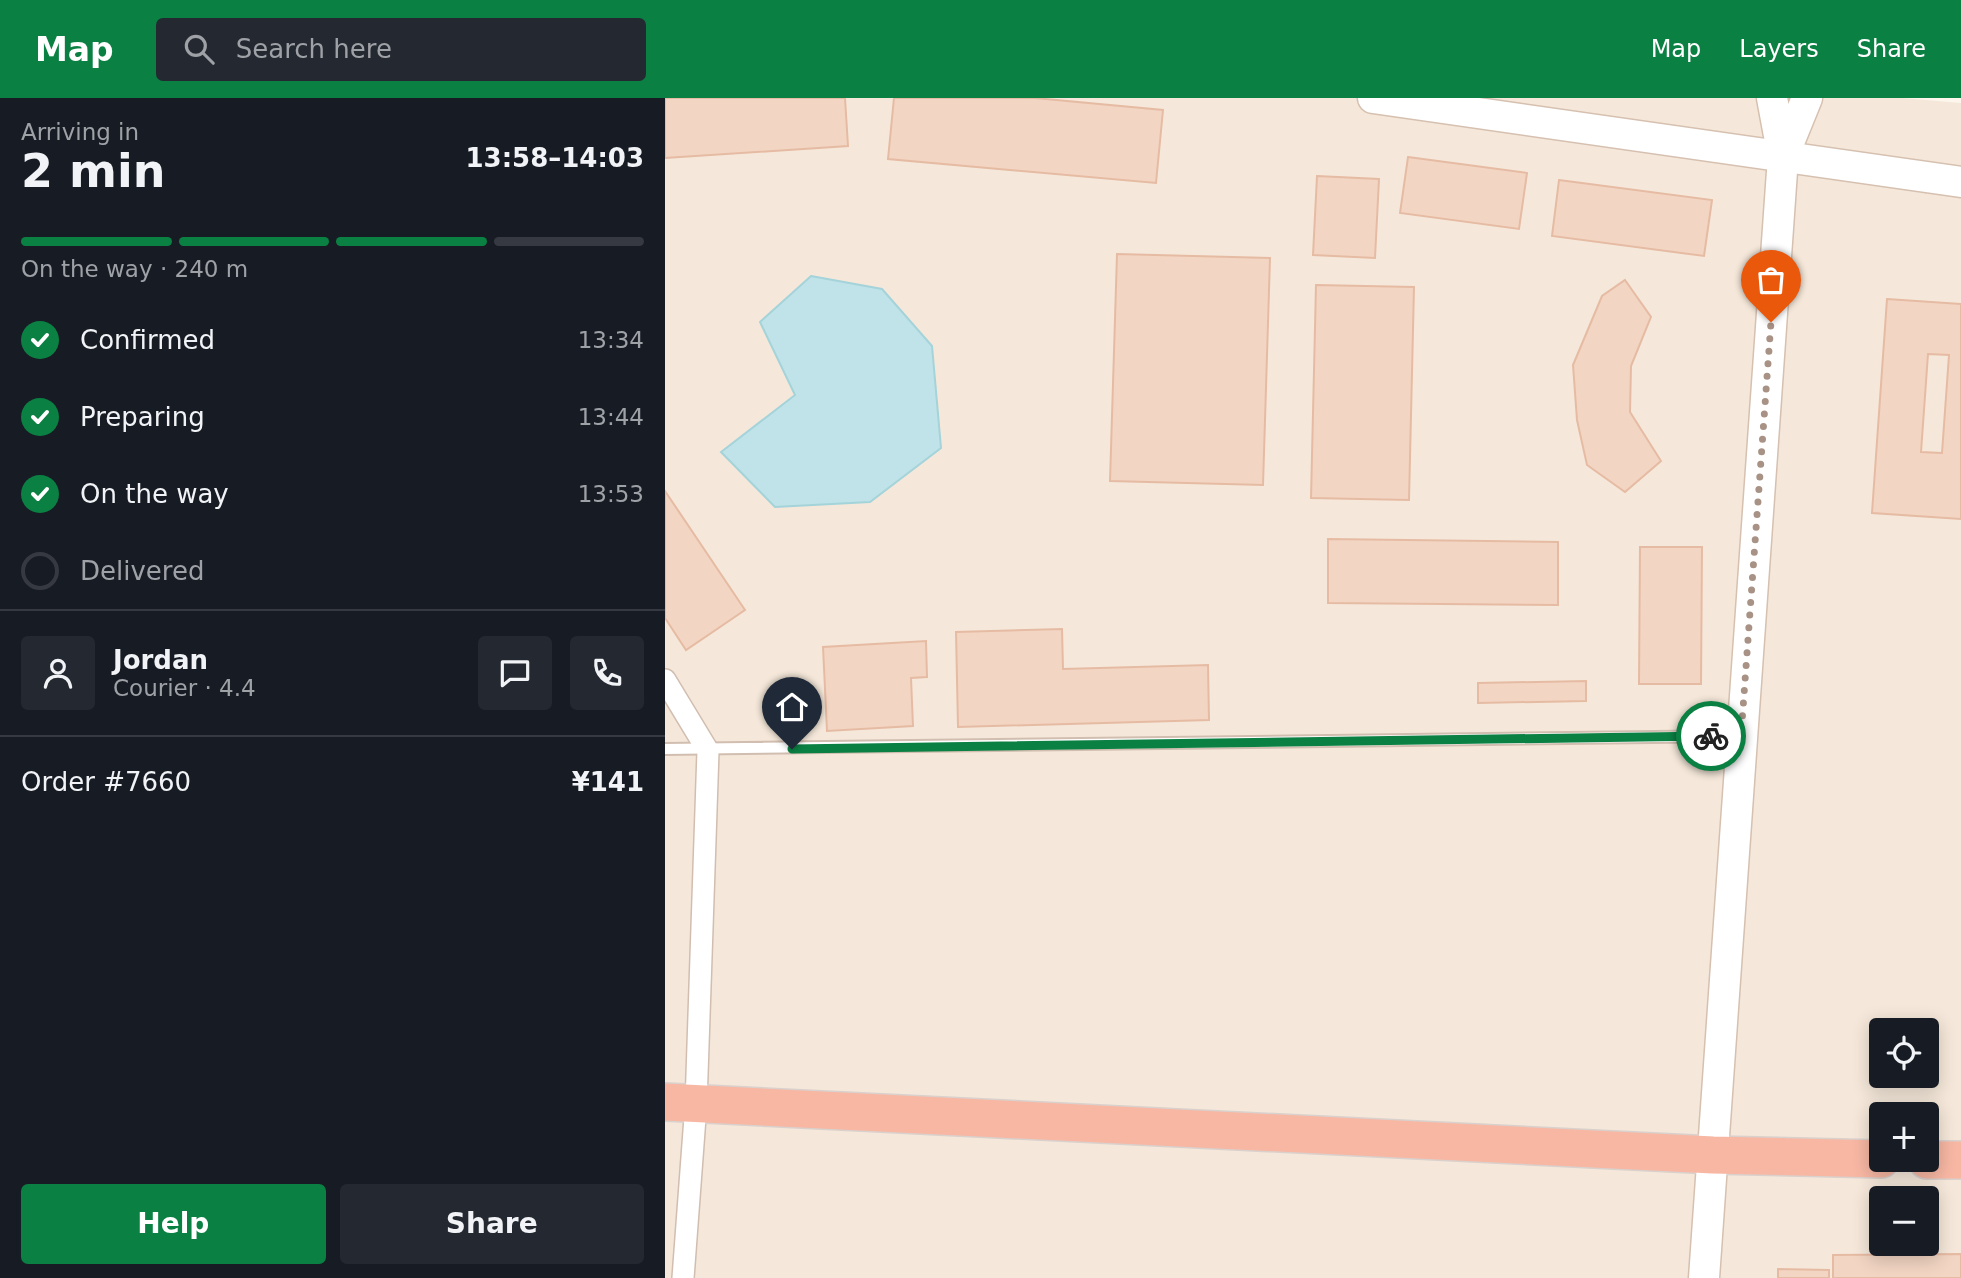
<!DOCTYPE html>
<html lang="en">
<head>
<meta charset="utf-8">
<style>
  :root { --surface:#171b24; --page:#242831; --text:#f1f3f6; --muted:#9ea1a6; --line:#363941; --accent:#0b8043 }
  body { margin:0; font-family:"DejaVu Sans",sans-serif; background:var(--page); color:var(--text); height:100vh; display:flex; flex-direction:column; font-size:26px; white-space:nowrap }
  * { box-sizing:border-box; margin:0 }
  p { font-size:23px; color:var(--muted) }
  .icon { flex:none; width:38px; height:38px; fill:none; stroke:currentColor; stroke-width:2; stroke-linecap:round; stroke-linejoin:round }
  .map { position:relative; flex:1; overflow:hidden }
  .sheet { display:flex; flex-direction:column; background:var(--surface); width:665px }
  .sheet>* { flex:none }
  .tools { position:absolute; left:1204px; top:920px; display:grid; gap:14px }
  .tools a { display:grid; place-items:center; width:70px; height:70px; border-radius:7px; background:var(--surface); box-shadow:0 4px 18px #0003; font-size:35px }
  .pin { position:absolute; display:grid; place-items:center; width:60px; height:60px; color:#fff; margin:-72px -30px; border-radius:50% 50% 50% 0; rotate:-45deg; box-shadow:0 0 7px #0007 }
  .pin .icon { rotate:45deg }
  .courier { position:absolute; display:grid; place-items:center; width:70px; height:70px; margin:-35px; border:5px solid #0b8043; border-radius:50%; background:#fff; color:#222; box-shadow:0 2px 9px #0007 }
  .headline em { font-style:normal; font-weight:700 }
  .headline div { display:flex; flex-direction:column-reverse }
  .headline { display:flex; align-items:center; justify-content:space-between; height:119px; padding:0 21px }
  h1 { font-size:46px; font-weight:700; line-height:52px }
  .bar { display:grid; grid-template-columns:repeat(4,1fr); gap:10px 7px; align-content:center; height:84px; padding:0 21px }
  .bar i { height:9px; border-radius:5px; background:var(--line) }
  .bar .selected { background:var(--accent) }
  .bar p { grid-column:span 4 }
  .line { display:flex; align-items:center; gap:18px; padding:0 21px; border-top:2px solid var(--line) }
  .line div { flex:1 }
  .round { display:grid; place-items:center; flex:none; width:74px; height:74px; border-radius:7px; background:var(--page) }
  ol { padding:0 21px; list-style:none }
  li { display:flex; align-items:center; gap:21px; height:77px }
  li p { margin-inline-start:auto }
  li .icon { padding:7px; border-radius:50%; background:var(--accent); color:#fff; stroke-width:4 }
  li:last-child { color:var(--muted) }
  li i { width:38px; height:38px; border:4px solid var(--line); border-radius:50% }
  .cta { display:flex; gap:14px; margin-top:auto; padding:14px 21px }
  .cta a { flex:1; height:80px; border-radius:7px; background:var(--accent); color:#fff; font-size:28px; font-weight:700; line-height:80px; text-align:center }
  .cta a+a { background:var(--page); color:var(--text) }
  header { display:flex; align-items:center; gap:42px; box-sizing:border-box; height:98px; padding:0 35px; background:var(--accent); color:#fff }
  header strong { font-size:33px }
  nav { display:flex; gap:38px; margin-inline-start:auto; font-size:24px }
  .search { width:490px; height:63px; background:var(--page); display:flex; align-items:center; gap:18px; box-sizing:border-box; padding:0 24px; border-radius:7px; color:var(--muted); font-size:26px }
  main { display:flex; flex:1; min-height:0 }
  .map>svg:first-child { display:block }
  .residential { fill:#f5e8da; fill-rule:evenodd }
  .water { fill:#bfe3e8; stroke:#a5d3da; stroke-width:2 }
  .building { fill:#f3d5c3; stroke:#e6bba3; stroke-width:2; fill-rule:evenodd }
  .lines { fill:none; stroke-linecap:round; stroke-linejoin:round }
  .lane-casing { stroke:#d1beb0; stroke-width:14 }
  .street-casing { stroke:#d1beb0; stroke-width:24 }
  .secondary-casing { stroke:#d6c0b0; stroke-width:33 }
  .highway-casing { stroke:#dad1cd; stroke-width:40 }
  .lane { stroke:#fff; stroke-width:10 }
  .street { stroke:#fff; stroke-width:21 }
  .secondary { stroke:#fff; stroke-width:30 }
  .highway { stroke:#f7b7a3; stroke-width:37 }
  .done { stroke:#a89285; stroke-width:7; stroke-dasharray:0 12.6 }
  .route { stroke:#0b8043; stroke-width:9 }
</style>
</head>
<body>
<header>
<strong>Map</strong>
<div class="search"><svg class="icon" aria-label="search" viewBox="0 0 24 24"><circle cx="10" cy="10" r="6"/><path d="M15 15l6 6"/></svg>Search here</div>
<nav><a>Map</a><a>Layers</a><a>Share</a></nav>
</header>
<main>
<section class="sheet">
<div class="headline"><div><h1>2 min</h1><p>Arriving in</p></div><em>13:58–14:03</em></div>
<div class="bar"><i class="selected"></i><i class="selected"></i><i class="selected"></i><i></i><p>On the way · 240 m</p></div>
<ol>
<li><svg class="icon" aria-label="check" viewBox="0 0 24 24"><path d="M5 12l5 5 9-10"/></svg>Confirmed<p>13:34</p></li>
<li><svg class="icon" aria-label="check" viewBox="0 0 24 24"><path d="M5 12l5 5 9-10"/></svg>Preparing<p>13:44</p></li>
<li><svg class="icon" aria-label="check" viewBox="0 0 24 24"><path d="M5 12l5 5 9-10"/></svg>On the way<p>13:53</p></li>
<li><i></i>Delivered</li>
</ol>
<div class="line" style="height:126px"><a class="round"><svg class="icon" aria-label="person" viewBox="0 0 24 24"><circle cx="12" cy="8" r="4"/><path d="M4 21q1-7 8-7t8 7"/></svg></a><div><b>Jordan</b><p>Courier · 4.4</p></div><a class="round"><svg class="icon" aria-label="chat" viewBox="0 0 24 24"><path d="M4 5h16v11H9l-5 4z"/></svg></a><a class="round"><svg class="icon" aria-label="phone" viewBox="0 0 24 24"><path d="M5 4h4l2 5-3 2q2 4 5 5l2-3 5 2v4C11 20 4 13 5 4z"/></svg></a></div>
<div class="line" style="height:91px"><div>Order #7660</div><b>¥141</b></div>
<div class="cta"><a>Help</a><a>Share</a></div>
</section>
<div class="map">
<svg width="1296" height="1180" viewBox="0 0 1296 1180">
  <rect width="100%" height="100%" fill="#fdf6ec"/>
  <path class="residential" d="M0,0H1238L1296,5V1180H0ZM1216,933H1262V978H1216ZM1216,1017H1262V1062H1216ZM1216,1101H1262V1146H1216Z"/>
  <polygon class="water" points="146,178 217,191 267,248 276,350 205,404 110,409 56,354 130,297 95,224"/>
  <g class="building">
    <polygon points="0,0 180,0 183,48 0,60"/>
    <polygon points="229,0 370,0 498,12 491,85 223,61"/>
    <polygon points="743,59 862,75 854,131 735,115"/>
    <polygon points="652,78 714,81 710,160 648,157"/>
    <polygon points="894,82 1047,102 1039,158 887,138"/>
    <polygon points="452,156 605,160 598,387 445,383"/>
    <polygon points="960,182 986,219 966,268 965,314 996,363 960,394 922,367 912,322 908,267 937,198"/>
    <polygon points="651,187 749,189 744,402 646,400"/>
    <path d="M1222,201L1296,206V421L1207,415ZM1263,256L1284,257L1277,355L1256,354Z"/>
    <polygon points="0,393 80,512 21,552 0,520"/>
    <polygon points="663,441 893,444 893,507 663,505"/>
    <polygon points="975,449 1037,449 1036,586 974,586"/>
    <polygon points="397,531 398,571 543,567 544,622 293,629 291,534"/>
    <polygon points="261,543 262,579 246,580 248,628 162,633 158,549"/>
    <polygon points="921,583 921,603 813,605 813,585"/>
    <polygon points="1296,1156 1296,1180 1168,1180 1168,1157"/>
    <polygon points="1113,1171 1164,1172 1164,1180 1113,1180"/>
  </g>
  <g class="lines">
    <g class="lane-casing">
      <polyline id="lane" points="0,651 1074,638"/>
    </g>
    <g class="street-casing">
      <polyline id="street" points="0,582 43,653 31,1006 18,1180"/>
    </g>
    <g class="secondary-casing">
      <g id="secondary">
        <polyline points="708,0 1296,84"/>
        <polyline points="1107,0 1118,59 1142,0"/>
        <polyline points="1039,1180 1118,59"/>
      </g>
    </g>
    <g class="highway-casing">
      <g id="highway">
        <polyline points="0,1004 1048,1057 1216,1061"/>
        <polyline points="1262,1062 1296,1062"/>
      </g>
    </g>
    <use href="#lane" class="lane"/>
    <use href="#street" class="street"/>
    <use href="#secondary" class="secondary"/>
    <use href="#highway" class="highway"/>
  </g>
  <g class="lines">
    <polyline class="done" points="1046,638 1076,638 1106,224"/>
    <polyline class="route" points="127,651 1046,638"/>
  </g>
</svg>
<div class="tools">
<a><svg class="icon" aria-label="locate" viewBox="0 0 24 24"><circle cx="12" cy="12" r="6"/><path d="M12 2v4M12 18v4M2 12h4M18 12h4"/></svg></a>
<a>+</a>
<a>−</a>
</div>
<div class="pin" style="left:1106px;top:224px;background:#ea580c"><svg class="icon" aria-label="bag" viewBox="0 0 24 24"><path d="M5 8h14l-1 12H6zM9 8a3 3 0 0 1 6 0"/></svg></div>
<div class="pin" style="left:127px;top:651px;background:#1f2937"><svg class="icon" aria-label="home" viewBox="0 0 24 24"><path d="M3 11l9-7 9 7M6 9v11h12V9"/></svg></div>
<div class="courier" style="left:1046px;top:638px"><svg class="icon" aria-label="bike" viewBox="0 0 24 24"><circle cx="6" cy="16" r="4"/><circle cx="18" cy="16" r="4"/><path d="M6 16l4-8h5l3 8M10 8l3 8H6M13 5h3"/></svg></div>
</div>
</main>
</body>
</html>
